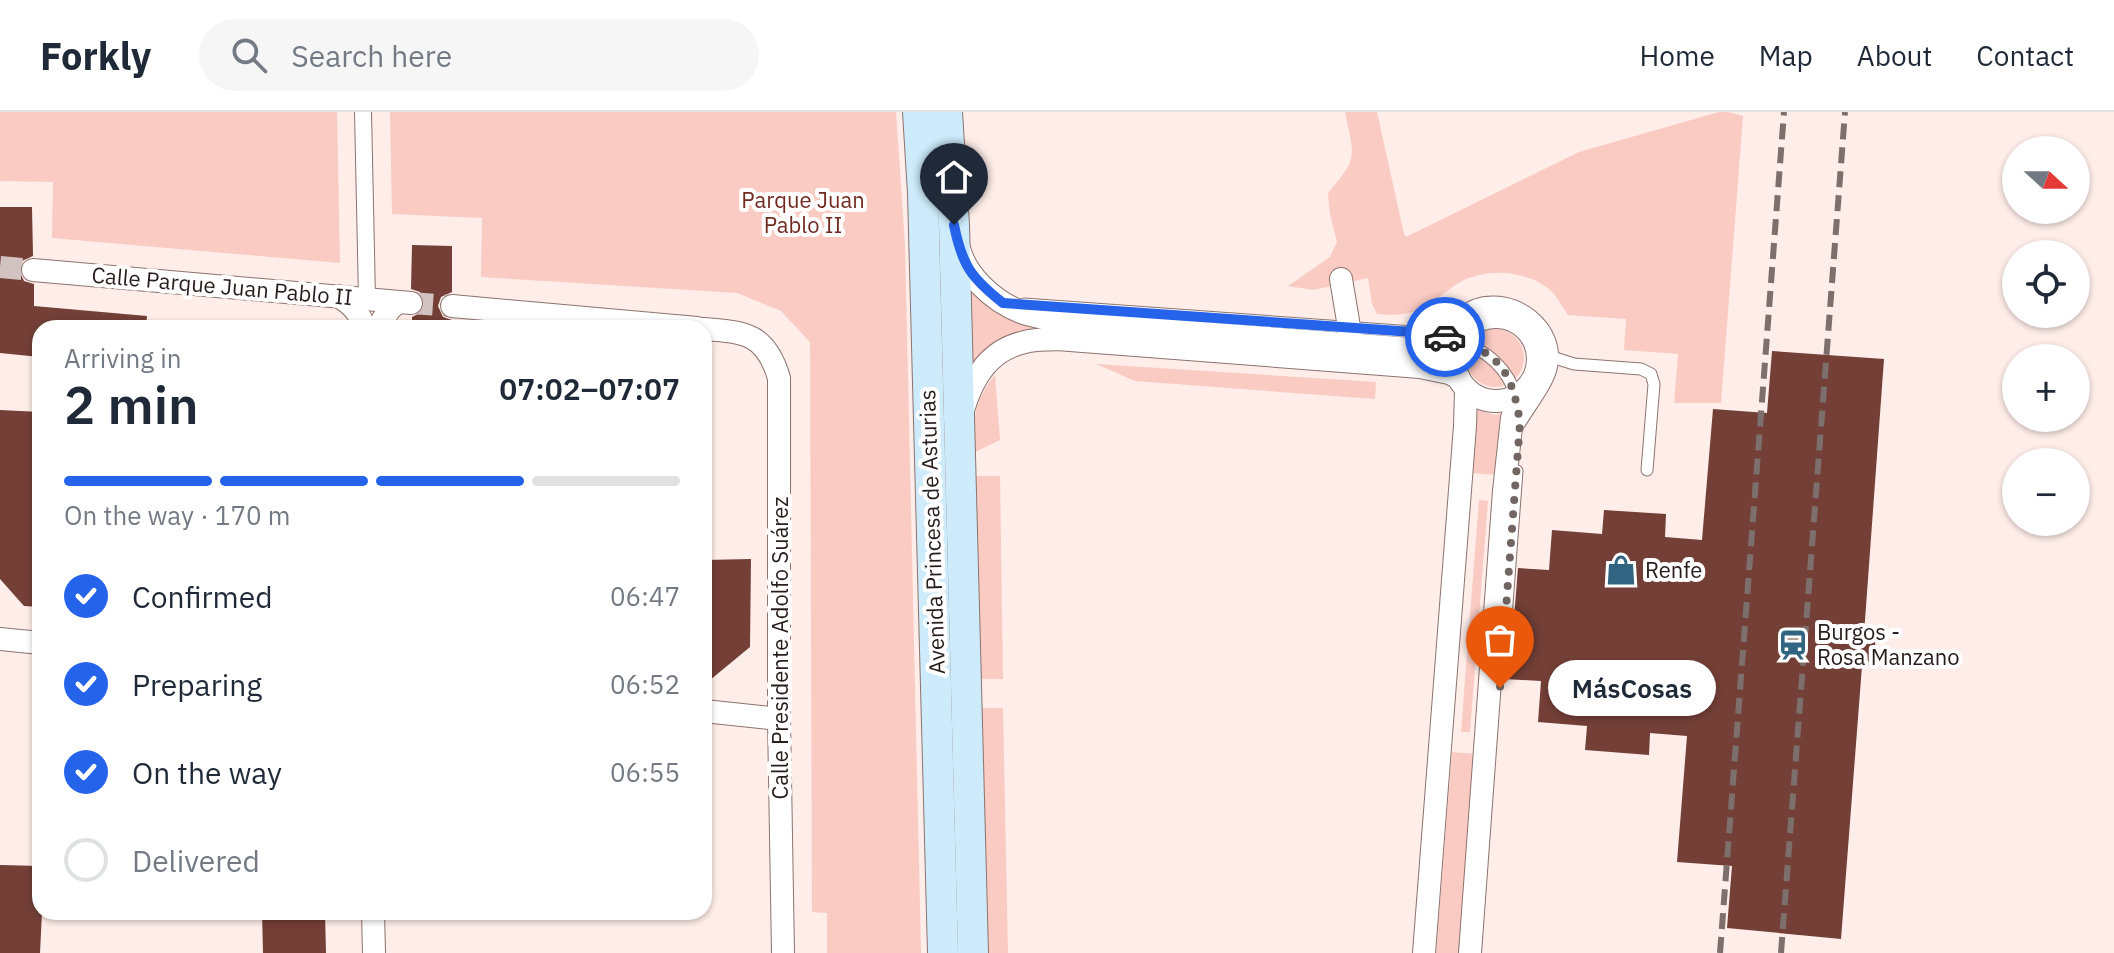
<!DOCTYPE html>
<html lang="en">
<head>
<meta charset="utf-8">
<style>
  :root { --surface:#fff; --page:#f6f6f7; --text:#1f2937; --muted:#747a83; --line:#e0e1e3; --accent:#2563eb }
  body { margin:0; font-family:"IBM Plex Sans",sans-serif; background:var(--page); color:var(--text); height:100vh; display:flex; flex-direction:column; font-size:30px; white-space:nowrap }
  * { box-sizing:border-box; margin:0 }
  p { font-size:26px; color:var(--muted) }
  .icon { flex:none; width:44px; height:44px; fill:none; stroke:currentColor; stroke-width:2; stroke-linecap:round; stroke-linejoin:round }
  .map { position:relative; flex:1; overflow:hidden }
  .sheet { position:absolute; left:32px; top:208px; width:680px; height:600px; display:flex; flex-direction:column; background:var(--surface); border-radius:24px; box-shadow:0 2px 6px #0004 }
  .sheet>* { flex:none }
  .needle { width:52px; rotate:111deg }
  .buttons { position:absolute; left:2002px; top:24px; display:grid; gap:16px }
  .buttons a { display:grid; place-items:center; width:88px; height:88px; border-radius:50%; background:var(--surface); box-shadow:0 2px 6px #0004; font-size:40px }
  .pin { position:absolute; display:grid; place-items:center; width:68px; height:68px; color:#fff; margin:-82px -34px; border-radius:50% 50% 50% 0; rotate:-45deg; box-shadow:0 0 8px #0007 }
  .pin .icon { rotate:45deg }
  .courier { position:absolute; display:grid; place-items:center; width:80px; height:80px; margin:-40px; border:6px solid #2563eb; border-radius:50%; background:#fff; color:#222; box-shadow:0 2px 10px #0007 }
  .bubble { position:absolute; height:56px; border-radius:28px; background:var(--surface); box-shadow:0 2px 6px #0004; font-size:26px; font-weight:600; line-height:56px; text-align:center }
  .head em { font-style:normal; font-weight:600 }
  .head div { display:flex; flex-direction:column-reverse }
  .head { display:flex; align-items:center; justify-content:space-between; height:136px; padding:0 32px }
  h1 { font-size:52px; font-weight:600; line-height:60px }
  .bar { display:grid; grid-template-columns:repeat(4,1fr); gap:12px 8px; align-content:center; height:96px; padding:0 32px }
  .bar i { height:10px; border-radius:6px; background:var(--line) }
  .bar .current { background:var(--accent) }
  .bar p { grid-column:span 4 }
  ol { padding:0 32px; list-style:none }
  li { display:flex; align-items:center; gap:24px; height:88px }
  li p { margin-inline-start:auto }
  li .icon { padding:8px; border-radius:50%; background:var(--accent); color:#fff; stroke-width:4 }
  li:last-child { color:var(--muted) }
  li i { width:44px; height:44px; border:4px solid var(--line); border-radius:50% }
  header { display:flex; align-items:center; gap:48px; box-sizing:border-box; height:112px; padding:0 40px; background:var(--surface); border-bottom:2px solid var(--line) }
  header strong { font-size:38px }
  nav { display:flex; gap:44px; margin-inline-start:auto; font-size:28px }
  .search { width:560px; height:72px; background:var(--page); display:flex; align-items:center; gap:20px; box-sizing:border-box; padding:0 28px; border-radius:44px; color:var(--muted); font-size:30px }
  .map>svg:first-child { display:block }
  .green { fill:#facbc2 }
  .building { fill:#733f37 }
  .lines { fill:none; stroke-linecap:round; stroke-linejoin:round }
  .minor-tunnel { stroke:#d3c3c0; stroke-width:22; stroke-dasharray:22 11; stroke-linecap:butt }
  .service-casing { stroke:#8d736f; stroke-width:13 }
  .pedestrian-casing { stroke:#8d736f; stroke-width:18 }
  .minor-casing { stroke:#8d736f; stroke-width:24 }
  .secondary-casing { stroke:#8d736f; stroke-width:32 }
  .service { stroke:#fff; stroke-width:11 }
  .pedestrian { stroke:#fff; stroke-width:16 }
  .minor { stroke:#fff; stroke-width:22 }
  .secondary { stroke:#cdebfa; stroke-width:30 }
  .rail { stroke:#7c6f6c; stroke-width:6; stroke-dasharray:16 8; stroke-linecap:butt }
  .done { stroke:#726663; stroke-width:8; stroke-dasharray:0 14.4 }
  .route { stroke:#2563eb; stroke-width:10 }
  .labels { text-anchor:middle; stroke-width:8; stroke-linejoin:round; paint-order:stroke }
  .park-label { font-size:22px; fill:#722a20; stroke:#fff }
  .street-label { font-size:22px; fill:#271d1b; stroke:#fff }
  .poi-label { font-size:22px; fill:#271d1b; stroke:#fff; text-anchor:start }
</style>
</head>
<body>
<header>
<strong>Forkly</strong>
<div class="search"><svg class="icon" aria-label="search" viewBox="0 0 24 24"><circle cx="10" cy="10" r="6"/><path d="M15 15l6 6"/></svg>Search here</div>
<nav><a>Home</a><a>Map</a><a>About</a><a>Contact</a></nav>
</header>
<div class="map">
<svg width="2114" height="841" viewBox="0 0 2114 841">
  <rect width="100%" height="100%" fill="#feede9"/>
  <g class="green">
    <polygon points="0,0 337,0 340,151 52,126 53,70 0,69"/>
    <polygon points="390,0 896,0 905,133 921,841 827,841 827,801 812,800 810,230 781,199 737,181 481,165 482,106 392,102"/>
    <path d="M1345,0H1377L1404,122L1406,125L1579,40L1719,0H1728L1743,4L1721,291H1674L1678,242L1624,238L1626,207L1568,203C1563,196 1559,188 1554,182C1534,161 1498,156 1472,165C1454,170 1441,186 1425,195C1412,203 1391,204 1377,202L1372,192L1368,166L1313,178L1288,174L1330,145L1337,130L1330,102L1328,81C1359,45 1354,45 1345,0Z"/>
    <path d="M971,173L1012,207L1035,216C1006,222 992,230 972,252Z"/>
    <circle cx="1495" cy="246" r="29"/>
    <polygon points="1096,252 1376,270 1375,287 1135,269"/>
    <path d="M995,263L1000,328L973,341C972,310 974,289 995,263Z"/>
    <polygon points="1477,298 1495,303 1503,301 1497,363 1472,361"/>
    <polygon points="974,364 1000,364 1003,567 978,567"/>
    <polygon points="1479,388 1488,389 1470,620 1461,620"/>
    <polygon points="979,596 1003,596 1008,841 984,841"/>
    <polygon points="1452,640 1477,642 1462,841 1436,841"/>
  </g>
  <g class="building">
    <polygon points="0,95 32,95 33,144 22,149 19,158 24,169 34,172 34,194 147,204 146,216 40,216 40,245 0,241"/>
    <polygon points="412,133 452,134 452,180 441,185 438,194 443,205 452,208 452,216 412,216 412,205 422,200 425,191 420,180 411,177"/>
    <polygon points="1772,239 1884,247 1864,522 1876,523 1873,555 1862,554 1841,827 1727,816 1732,754 1677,750 1687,624 1650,621 1649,643 1585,638 1587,614 1538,610 1541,569 1504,567 1508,513 1512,510 1514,506 1518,456 1549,458 1552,418 1602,422 1604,398 1666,402 1665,425 1702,428 1713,297 1767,301"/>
    <polygon points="0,298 40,300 40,495 24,494 0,467"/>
    <polygon points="751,447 750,535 704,573 704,448"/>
    <polygon points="0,753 40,754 40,800 42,800 40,841 0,841"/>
    <polygon points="262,800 325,800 326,841 263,841"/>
  </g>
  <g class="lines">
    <g class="minor-tunnel">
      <polyline points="0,155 33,158"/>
      <polyline points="411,191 452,194"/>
    </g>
    <g class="service-casing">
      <g id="service">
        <path d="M1024,192L1427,221C1445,216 1458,200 1475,193C1514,179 1562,215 1551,257C1547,273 1529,296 1520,311"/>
        <path d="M1455,228C1486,237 1508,255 1517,287"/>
        <polyline points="1535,230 1552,245 1574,252 1641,257 1651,262 1654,272 1647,358"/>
        <polyline points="1506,505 1517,359"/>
      </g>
    </g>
    <g class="pedestrian-casing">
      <polyline id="pedestrian" points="363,0 367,187"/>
    </g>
    <g class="minor-casing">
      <g id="minor">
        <path d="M958,132C964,163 993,189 1021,200C1033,204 1046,206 1058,210L1412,237L1437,235L1465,219"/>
        <polyline points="33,158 411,191"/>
        <polyline points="1341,167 1352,233"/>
        <path d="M338,184C351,192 360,200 364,216"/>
        <polyline points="452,194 697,216"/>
        <circle cx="1496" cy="247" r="42"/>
        <polyline points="377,216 390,197 398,190"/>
        <path d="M704,217C746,220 766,222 779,266V607L783,841"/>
        <path d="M963,298C973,265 989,238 1025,230C1035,227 1047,228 1057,227L1420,255L1449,261L1459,266"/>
        <polyline points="0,527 40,531"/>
        <polyline points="704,599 779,607"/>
        <polyline points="373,800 374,841"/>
        <polyline points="1424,841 1465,314 1466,278"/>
        <polyline points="1470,841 1504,379 1512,306 1519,282"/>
      </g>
    </g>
    <g class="secondary-casing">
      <g id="secondary">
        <polyline points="918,0 923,81 943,841"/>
        <polyline points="947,0 954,113 973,841"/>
      </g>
    </g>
    <use href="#service" class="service"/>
    <use href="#pedestrian" class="pedestrian"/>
    <use href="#minor" class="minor"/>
    <use href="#secondary" class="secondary"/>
    <g class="rail">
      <polyline points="1720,841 1784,0"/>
      <polyline points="1781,841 1845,0"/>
    </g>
  </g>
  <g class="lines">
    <path class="done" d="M1445,225C1499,239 1512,258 1520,311L1500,576"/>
    <path class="route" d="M954,113C962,153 971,166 1003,191L1427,221L1445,225"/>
  </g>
  <defs>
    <g id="shop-bare" transform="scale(2.4)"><path d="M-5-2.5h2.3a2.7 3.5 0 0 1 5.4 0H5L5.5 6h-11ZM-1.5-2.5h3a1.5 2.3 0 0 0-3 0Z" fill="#306480" stroke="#fff" stroke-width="2.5" paint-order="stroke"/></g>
    <g id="station-bare" transform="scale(2.4)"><path d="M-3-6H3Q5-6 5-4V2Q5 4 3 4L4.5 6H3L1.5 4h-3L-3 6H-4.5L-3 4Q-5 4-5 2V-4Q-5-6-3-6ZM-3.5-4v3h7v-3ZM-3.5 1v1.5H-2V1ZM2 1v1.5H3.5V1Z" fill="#306480" stroke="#fff" stroke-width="2.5" paint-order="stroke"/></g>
  </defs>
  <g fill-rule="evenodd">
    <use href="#shop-bare" x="1621" y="458"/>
    <use href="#station-bare" x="1793" y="533"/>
  </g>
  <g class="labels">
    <g class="park-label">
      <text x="803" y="96">Parque Juan<tspan x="803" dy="25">Pablo II</tspan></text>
    </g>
    <g class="street-label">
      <text transform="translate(222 174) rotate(5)" y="8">Calle Parque Juan Pablo II</text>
      <text transform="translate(932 420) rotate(-92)" y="8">Avenida Princesa de Asturias</text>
      <text transform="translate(780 536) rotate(-90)" y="8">Calle Presidente Adolfo Suárez</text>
    </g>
    <g class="poi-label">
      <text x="1645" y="466">Renfe</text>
      <text x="1817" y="528">Burgos -<tspan x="1817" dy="25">Rosa Manzano</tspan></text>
    </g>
  </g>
</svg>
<div class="buttons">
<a><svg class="needle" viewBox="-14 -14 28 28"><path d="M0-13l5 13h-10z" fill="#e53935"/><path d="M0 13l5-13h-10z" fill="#747a83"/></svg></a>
<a><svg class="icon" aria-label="locate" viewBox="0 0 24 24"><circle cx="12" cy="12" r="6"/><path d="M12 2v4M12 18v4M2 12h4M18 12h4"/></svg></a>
<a>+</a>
<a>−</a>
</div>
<div class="pin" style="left:1500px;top:576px;background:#ea580c"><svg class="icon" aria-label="bag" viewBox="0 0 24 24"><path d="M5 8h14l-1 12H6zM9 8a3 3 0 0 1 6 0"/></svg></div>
<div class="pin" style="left:954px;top:113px;background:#1f2937"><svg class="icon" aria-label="home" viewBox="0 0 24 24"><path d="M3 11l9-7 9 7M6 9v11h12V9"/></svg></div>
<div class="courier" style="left:1445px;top:225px"><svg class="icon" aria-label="car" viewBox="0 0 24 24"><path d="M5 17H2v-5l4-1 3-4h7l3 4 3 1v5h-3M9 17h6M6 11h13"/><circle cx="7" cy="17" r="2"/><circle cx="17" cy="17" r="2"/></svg></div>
<div class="bubble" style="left:1548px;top:548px;width:168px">MásCosas</div>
<section class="sheet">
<div class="head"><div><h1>2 min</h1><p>Arriving in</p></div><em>07:02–07:07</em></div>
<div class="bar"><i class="current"></i><i class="current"></i><i class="current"></i><i></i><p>On the way · 170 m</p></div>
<ol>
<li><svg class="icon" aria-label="check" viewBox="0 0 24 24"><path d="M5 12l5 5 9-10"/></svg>Confirmed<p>06:47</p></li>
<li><svg class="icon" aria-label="check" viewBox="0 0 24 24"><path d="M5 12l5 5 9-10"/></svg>Preparing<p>06:52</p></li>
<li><svg class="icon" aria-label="check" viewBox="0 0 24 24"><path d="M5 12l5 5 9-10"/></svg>On the way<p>06:55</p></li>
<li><i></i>Delivered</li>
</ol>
</section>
</div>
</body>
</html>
